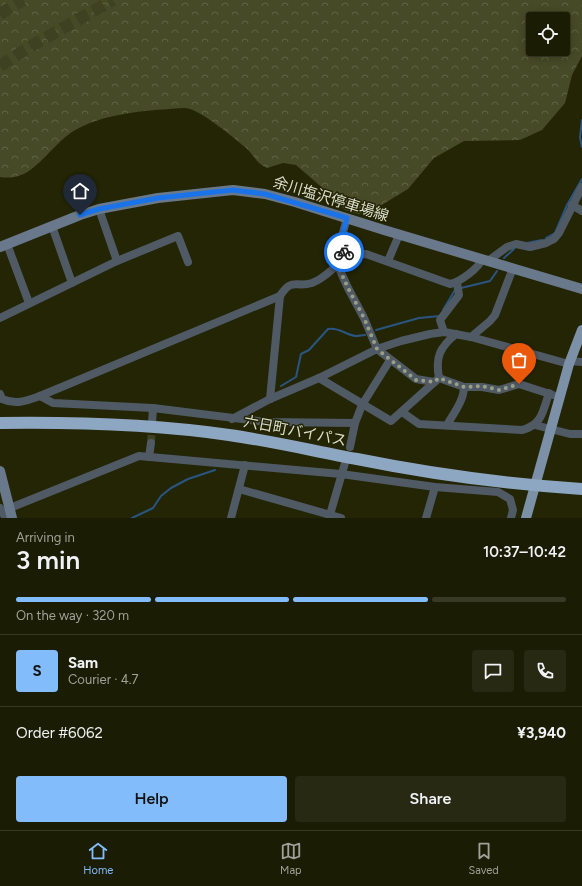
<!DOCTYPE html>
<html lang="en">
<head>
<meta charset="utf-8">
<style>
  :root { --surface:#1a1c04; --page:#272913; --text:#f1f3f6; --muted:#9fa19a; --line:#383a26; --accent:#83bcfb }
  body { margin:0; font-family:Figtree,"Noto Sans JP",sans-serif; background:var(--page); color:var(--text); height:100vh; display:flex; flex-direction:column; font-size:15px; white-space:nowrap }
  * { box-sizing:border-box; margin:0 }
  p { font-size:13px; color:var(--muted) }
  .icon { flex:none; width:22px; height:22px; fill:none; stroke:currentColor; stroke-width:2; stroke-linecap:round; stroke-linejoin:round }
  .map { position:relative; height:518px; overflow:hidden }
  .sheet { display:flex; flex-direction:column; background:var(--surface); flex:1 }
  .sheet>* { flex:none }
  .fabs { position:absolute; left:526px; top:12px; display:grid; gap:8px }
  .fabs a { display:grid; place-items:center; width:44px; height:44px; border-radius:4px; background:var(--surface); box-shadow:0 2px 10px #0003,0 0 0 1px var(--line); font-size:20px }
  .pin { position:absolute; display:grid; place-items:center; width:34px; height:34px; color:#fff; margin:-41px -17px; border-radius:50% 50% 50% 0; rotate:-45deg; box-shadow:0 0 4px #0007 }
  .pin .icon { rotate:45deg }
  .courier { position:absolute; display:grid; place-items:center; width:40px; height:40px; margin:-20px; border:3px solid #1a73e8; border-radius:50%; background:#fff; color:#222; box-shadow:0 1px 5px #0007 }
  .head em { font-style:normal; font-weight:600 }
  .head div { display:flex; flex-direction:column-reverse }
  .head { display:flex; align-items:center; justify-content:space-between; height:68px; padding:0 16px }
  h1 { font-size:26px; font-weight:600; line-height:30px }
  .bar { display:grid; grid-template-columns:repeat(4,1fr); gap:6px 4px; align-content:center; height:48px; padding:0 16px }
  .bar i { height:5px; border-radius:3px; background:var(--line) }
  .bar .active { background:var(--accent) }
  .bar p { grid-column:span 4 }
  .line { display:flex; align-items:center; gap:10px; padding:0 16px; border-top:1px solid var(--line) }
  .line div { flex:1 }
  .round { display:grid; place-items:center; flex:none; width:42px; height:42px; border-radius:4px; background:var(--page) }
  .primary-button { display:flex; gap:8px; margin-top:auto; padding:8px 16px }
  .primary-button a { flex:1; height:46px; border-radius:4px; background:var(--accent); color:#111; font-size:16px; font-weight:600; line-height:46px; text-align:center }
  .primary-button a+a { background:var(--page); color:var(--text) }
  .tabs { display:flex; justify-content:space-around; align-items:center; height:56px; border-top:1px solid var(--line); background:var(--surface); font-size:11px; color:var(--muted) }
  .tabs a { display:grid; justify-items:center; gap:2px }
  .tabs .active { color:var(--accent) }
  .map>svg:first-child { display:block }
  .forest { fill:url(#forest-crowns); fill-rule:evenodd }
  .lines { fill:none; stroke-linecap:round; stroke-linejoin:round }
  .stream { stroke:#2a5583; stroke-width:2 }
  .street-tunnel { stroke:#3f4123; stroke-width:8; stroke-dasharray:8 4; stroke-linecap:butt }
  .highway-tunnel { stroke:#3f4123; stroke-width:12; stroke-dasharray:12 6; stroke-linecap:butt }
  .street { stroke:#505a65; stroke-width:8 }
  .secondary { stroke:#69798b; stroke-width:10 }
  .primary { stroke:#7c91a8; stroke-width:10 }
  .highway { stroke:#8da6c2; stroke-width:12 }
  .done { stroke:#9b9e86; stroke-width:4; stroke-dasharray:0 7.2 }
  .route { stroke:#1a73e8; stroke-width:5 }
  .labels { text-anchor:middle; stroke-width:3; stroke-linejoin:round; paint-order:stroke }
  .street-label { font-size:15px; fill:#dcdfcc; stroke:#232505 }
</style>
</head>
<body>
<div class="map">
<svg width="582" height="518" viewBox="0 0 582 518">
  <defs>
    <pattern id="forest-crowns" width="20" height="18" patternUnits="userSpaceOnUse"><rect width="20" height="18" fill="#474a26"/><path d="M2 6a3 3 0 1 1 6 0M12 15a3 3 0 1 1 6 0" fill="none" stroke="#616444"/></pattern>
  </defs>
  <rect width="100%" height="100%" fill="#232505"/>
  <path class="forest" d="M0,0H582V56L572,75L565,103L542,130L520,140L464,141L434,158L408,189L380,206L359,214L345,210L333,197L296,165L283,163L267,168C255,162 254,155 245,147C234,138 204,113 190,109C184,107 175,109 169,109C138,111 99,115 72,132C55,143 38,169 21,175C14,178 7,178 0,177ZM533,19H563V49H533Z"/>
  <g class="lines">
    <g class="stream">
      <polyline points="582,120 580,137 582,147"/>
      <polyline points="546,238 555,233 567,205 582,179"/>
      <polyline points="527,243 542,240"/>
      <polyline points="504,258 514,249"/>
      <polyline points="461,288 490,281 497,271"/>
      <polyline points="443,310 455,290"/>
      <polyline points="376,330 419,318 440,316"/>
      <path d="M281,386L296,377L301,354L309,350L328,329C340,327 345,335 356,336C359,336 362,335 365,335"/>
      <polyline points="132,518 153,508 161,496 171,488 188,479 215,470"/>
    </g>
    <polyline class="street-tunnel" points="151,443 152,423"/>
    <g class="highway-tunnel">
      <polyline points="0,14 23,0"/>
      <polyline points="0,66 31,46 113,0"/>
    </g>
    <g class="street">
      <polyline points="572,205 582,211"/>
      <polyline points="52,226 72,283"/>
      <polyline points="7,244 29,303"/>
      <polyline points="345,258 342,236 347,218"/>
      <polyline points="117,261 178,236 188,262"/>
      <polyline points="388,261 399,235"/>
      <polyline points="488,261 507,247 516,244 530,247 546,243 554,239 559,233 582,187"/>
      <polyline points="338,266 348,288 364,318 377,349 416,379 434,382"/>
      <polyline points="0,318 117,261 99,209"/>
      <polyline points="444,332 440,320 459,295 457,283"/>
      <polyline points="471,337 490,321 495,315 513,268"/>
      <polyline points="570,361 582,362"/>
      <path d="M319,378L391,421L439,378L464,387C464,400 454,413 447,425"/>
      <path d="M439,378C435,357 440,347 456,334"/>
      <polyline points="464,387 482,387 499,390 519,384 553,395"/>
      <path d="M0,394L2,399C16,405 26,401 40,396L280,296"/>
      <polyline points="40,396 53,403 153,408 266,422 355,423"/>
      <path d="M270,399L280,296C292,277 295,288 312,283C326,278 333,267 345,259C351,255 359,254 366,254L450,284C460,282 479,268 482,259"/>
      <path d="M402,412L419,424L522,430C542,425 543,411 549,393"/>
      <polyline points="232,419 270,399 319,378 377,349 401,341 430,334 444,332 471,337 569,364"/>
      <polyline points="152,423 153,408"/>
      <polyline points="535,425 570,434 582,434"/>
      <polyline points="350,447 355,423 362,405 390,360"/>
      <polyline points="149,457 151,443"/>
      <polyline points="239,489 341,518"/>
      <polyline points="0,508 4,515 9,518"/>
      <polyline points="10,508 139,456 341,474 435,487 498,492 510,499 513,510 511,518"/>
      <polyline points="231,518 245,465"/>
      <polyline points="329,518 345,463"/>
      <polyline points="426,518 435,487"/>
    </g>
    <g class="secondary">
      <polyline points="0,247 80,215 99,209 158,198 233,190 265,194 295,202 384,230 582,289"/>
      <polyline points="0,471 12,518"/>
    </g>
    <polyline class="primary" points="526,518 569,364 582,330"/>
    <path class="highway" d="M0,423C77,422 153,424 229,435C272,441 314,451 357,459C431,474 507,484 582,489"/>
  </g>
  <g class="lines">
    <polyline class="done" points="344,252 345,258 338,266 348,288 364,318 377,349 416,380 434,382 439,378 464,387 482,386 499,390 519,384"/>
    <polyline class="route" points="80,215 99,209 158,198 233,190 265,194 347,218 342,236 344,252"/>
  </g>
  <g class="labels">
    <g class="street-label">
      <text transform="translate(331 199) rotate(17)" y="5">余川塩沢停車場線</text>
      <text transform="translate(295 431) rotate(11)" y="5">六日町バイパス</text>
    </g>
  </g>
</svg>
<div class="fabs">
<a><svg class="icon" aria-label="locate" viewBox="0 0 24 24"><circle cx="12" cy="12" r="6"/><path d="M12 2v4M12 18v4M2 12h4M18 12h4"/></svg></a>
</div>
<div class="pin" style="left:519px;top:384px;background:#ea580c"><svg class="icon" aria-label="bag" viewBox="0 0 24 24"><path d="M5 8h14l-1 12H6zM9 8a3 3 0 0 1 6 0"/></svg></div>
<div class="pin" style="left:80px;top:215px;background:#1f2937"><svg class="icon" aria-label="home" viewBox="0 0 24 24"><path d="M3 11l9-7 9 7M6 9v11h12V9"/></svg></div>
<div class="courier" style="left:344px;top:252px"><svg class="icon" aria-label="bike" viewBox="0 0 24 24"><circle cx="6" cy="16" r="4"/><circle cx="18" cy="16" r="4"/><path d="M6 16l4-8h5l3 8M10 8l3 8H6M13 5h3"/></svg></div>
</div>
<section class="sheet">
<div class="head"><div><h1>3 min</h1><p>Arriving in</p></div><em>10:37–10:42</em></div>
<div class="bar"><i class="active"></i><i class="active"></i><i class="active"></i><i></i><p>On the way · 320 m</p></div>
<div class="line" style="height:72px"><b class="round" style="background:var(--accent);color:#111">S</b><div><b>Sam</b><p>Courier · 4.7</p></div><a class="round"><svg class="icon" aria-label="chat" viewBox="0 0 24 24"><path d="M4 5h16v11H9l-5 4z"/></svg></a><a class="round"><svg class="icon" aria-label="phone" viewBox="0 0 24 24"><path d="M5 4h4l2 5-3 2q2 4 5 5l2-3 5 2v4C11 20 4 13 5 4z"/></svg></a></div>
<div class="line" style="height:52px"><div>Order #6062</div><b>¥3,940</b></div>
<div class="primary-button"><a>Help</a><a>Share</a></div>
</section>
<nav class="tabs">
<a class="active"><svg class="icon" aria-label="home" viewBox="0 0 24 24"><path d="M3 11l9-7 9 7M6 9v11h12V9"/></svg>Home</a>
<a><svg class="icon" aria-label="map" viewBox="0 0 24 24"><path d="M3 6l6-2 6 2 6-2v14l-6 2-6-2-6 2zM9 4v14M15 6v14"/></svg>Map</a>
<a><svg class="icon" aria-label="saved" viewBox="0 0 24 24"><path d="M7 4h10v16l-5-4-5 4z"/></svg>Saved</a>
</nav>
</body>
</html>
